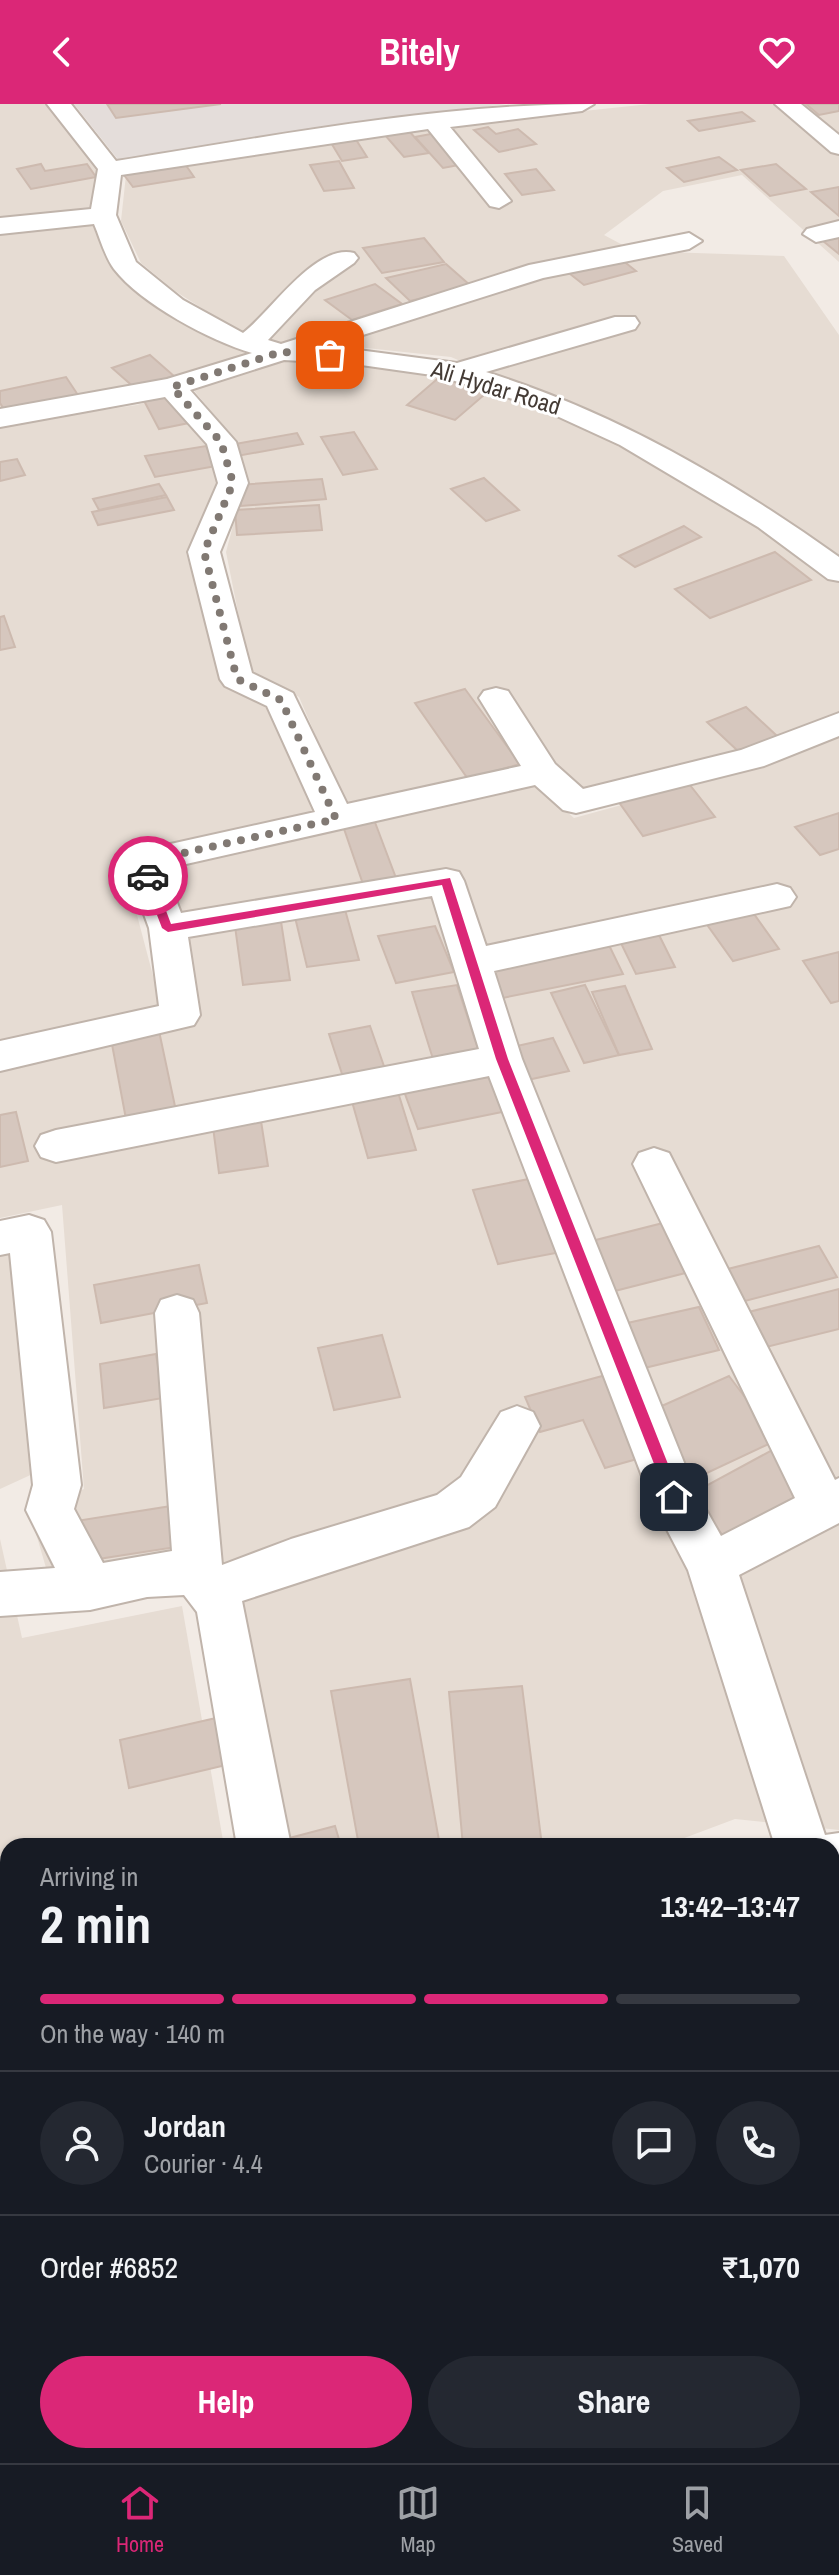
<!DOCTYPE html>
<html lang="en">
<head>
<meta charset="utf-8">
<style>
  :root { --surface:#171b24; --page:#242831; --text:#f1f3f6; --muted:#9ea1a6; --line:#363941; --accent:#db2777 }
  body { margin:0; font-family:"Archivo Narrow",sans-serif; background:var(--page); color:var(--text); height:100vh; display:flex; flex-direction:column; font-size:30px; white-space:nowrap }
  * { box-sizing:border-box; margin:0 }
  p { font-size:26px; color:var(--muted) }
  .icon { flex:none; width:44px; height:44px; fill:none; stroke:currentColor; stroke-width:2; stroke-linecap:round; stroke-linejoin:round }
  .map { position:relative; flex:1; overflow:hidden }
  .sheet { position:absolute; left:0px; top:1734px; width:840px; height:626px; display:flex; flex-direction:column; background:var(--surface); border-radius:24px 24px 0 0; box-shadow:0 2px 6px #0004 }
  .sheet>* { flex:none }
  .pin { position:absolute; display:grid; place-items:center; width:68px; height:68px; color:#fff; margin:-34px; border-radius:16px; box-shadow:0 4px 12px #0006 }
  .courier { position:absolute; display:grid; place-items:center; width:80px; height:80px; margin:-40px; border:6px solid #db2777; border-radius:50%; background:#fff; color:#222; box-shadow:0 2px 10px #0007 }
  .headline em { font-style:normal; font-weight:700 }
  .headline div { display:flex; flex-direction:column-reverse }
  .headline { display:flex; align-items:center; justify-content:space-between; height:136px; padding:0 40px }
  h1 { font-size:52px; font-weight:700; line-height:60px }
  .bar { display:grid; grid-template-columns:repeat(4,1fr); gap:12px 8px; align-content:center; height:96px; padding:0 40px }
  .bar i { height:10px; border-radius:6px; background:var(--line) }
  .bar .current { background:var(--accent) }
  .bar p { grid-column:span 4 }
  .line { display:flex; align-items:center; gap:20px; padding:0 40px; border-top:2px solid var(--line) }
  .line div { flex:1 }
  .round { display:grid; place-items:center; flex:none; width:84px; height:84px; border-radius:42px; background:var(--page) }
  .cta { display:flex; gap:16px; margin-top:auto; padding:16px 40px }
  .cta a { flex:1; height:92px; border-radius:48px; background:var(--accent); color:#fff; font-size:32px; font-weight:700; line-height:92px; text-align:center }
  .cta a+a { background:var(--page); color:var(--text) }
  header { display:flex; justify-content:space-between; align-items:center; height:104px; padding:0 40px; background:var(--accent); color:#fff; font-size:36px; font-weight:700 }
  .tabs { display:flex; justify-content:space-around; align-items:center; height:112px; border-top:2px solid var(--line); background:var(--surface); font-size:22px; color:var(--muted) }
  .tabs a { display:grid; justify-items:center; gap:4px }
  .tabs .current { color:var(--accent) }
  .map>svg:first-child { display:block }
  .residential { fill:#e6dcd3 }
  .industrial { fill:#e4ddda }
  .building { fill:#d6c7be; stroke:#cdbaaf; stroke-width:2 }
  .lines { fill:none; stroke-linecap:round; stroke-linejoin:round }
  .minor-casing { stroke:#c0b4ab; stroke-width:4 }
  .minor { fill:#fff; fill-rule:evenodd }
  .route { fill:#db2777 }
  .done { stroke:#817973; stroke-width:8; stroke-dasharray:0 14.4 }
  .labels { text-anchor:middle; stroke-width:6; stroke-linejoin:round; paint-order:stroke }
  .far-street-label { font-size:24px; fill:#443b35; stroke:#fff }
</style>
</head>
<body>
<header><svg class="icon" aria-label="back" viewBox="0 0 24 24"><path d="M15 5l-7 7 7 7"/></svg>Bitely<svg class="icon" aria-label="heart" viewBox="0 0 24 24"><path d="M12 20l-8-8c-3-5 5-10 8-4 3-6 11-1 8 4z"/></svg></header>
<div class="map">
<svg width="839" height="2359" viewBox="0 0 839 2359">
  <rect width="100%" height="100%" fill="#f2ebe5"/>
  <g class="residential">
    <polygon points="0,0 51,0 101,64 94,108 0,117"/>
    <polygon points="650,0 839,0 839,158 742,71 663,87 604,131 634,147 784,152 839,231 839,465 617,324 451,253 338,241 286,240 239,228 175,187 141,159 121,117 126,71 404,26"/>
    <polygon points="93,117 111,160 152,195 208,233 263,249 155,282 0,306 0,127"/>
    <polygon points="286,255 436,269 530,296 611,336 770,429 839,478 839,612 758,643 582,689 554,660 346,702 299,593 250,568 226,448 242,388 240,342 191,283"/>
    <polygon points="170,291 211,345 218,384 186,449 222,574 271,602 319,708 123,758 161,902 0,938 0,321 137,301"/>
    <polygon points="839,631 839,1726 735,1715 663,1742 271,1742 215,1466 56,1498 30,1409 84,1385 62,1101 0,1114 0,966 196,916 160,763 535,680 574,714 746,667"/>
    <polygon points="22,1144 37,1368 0,1385 0,1149"/>
    <polygon points="0,1435 22,1534 182,1502 224,1742 8,1742 8,2027 0,2032"/>
    <polygon points="832,1776 839,1777 839,2286 832,2289"/>
    <polygon points="8,2082 8,2352 695,2352 679,2359 0,2359 0,2087"/>
  </g>
  <polygon class="industrial" points="74,0 506,0 343,21 120,58"/>
  <g class="building">
    <polygon points="107,0 221,0 116,14"/>
    <polygon points="806,0 839,0 839,7 819,11"/>
    <polygon points="742,8 754,17 699,27 688,17"/>
    <polygon points="488,23 496,30 518,25 536,40 499,48 474,26"/>
    <polygon points="408,26 429,49 404,53 384,30"/>
    <polygon points="436,29 464,60 443,64 415,33"/>
    <polygon points="355,34 367,53 342,57 330,37"/>
    <polygon points="719,53 737,66 684,78 667,64"/>
    <polygon points="339,57 354,84 324,87 310,61"/>
    <polygon points="41,60 45,67 87,60 96,73 31,85 17,65"/>
    <polygon points="185,60 194,73 133,83 124,71"/>
    <polygon points="776,60 806,85 770,92 741,66"/>
    <polygon points="536,65 554,86 522,91 505,70"/>
    <polygon points="839,83 839,112 811,88"/>
    <polygon points="839,128 839,150 817,132"/>
    <polygon points="424,134 444,158 382,169 363,144"/>
    <polygon points="617,152 636,167 584,181 565,166"/>
    <polygon points="446,160 471,182 410,197 386,174"/>
    <polygon points="375,180 402,200 352,216 325,196"/>
    <polygon points="150,251 174,272 136,285 112,264"/>
    <polygon points="443,270 491,285 455,316 407,301"/>
    <polygon points="66,273 78,291 5,307 0,299 0,287"/>
    <polygon points="171,288 189,319 159,325 142,293"/>
    <polygon points="354,328 377,365 343,371 321,333"/>
    <polygon points="297,329 303,340 237,352 230,341"/>
    <polygon points="206,342 216,362 155,373 145,352"/>
    <polygon points="17,355 25,371 0,377 0,358"/>
    <polygon points="484,374 519,406 486,417 451,385"/>
    <polygon points="322,375 326,395 241,402 238,381"/>
    <polygon points="159,380 166,391 99,406 93,395"/>
    <polygon points="167,393 174,406 98,421 92,408"/>
    <polygon points="319,401 322,426 237,431 235,406"/>
    <polygon points="684,422 701,433 635,463 619,452"/>
    <polygon points="775,448 811,476 710,514 675,485"/>
    <polygon points="4,512 15,543 0,546 0,513"/>
    <polygon points="465,585 520,660 468,675 415,599"/>
    <polygon points="746,603 777,632 738,647 707,618"/>
    <polygon points="686,676 715,713 643,732 616,694"/>
    <polygon points="839,709 839,745 820,751 795,723"/>
    <polygon points="373,713 396,774 363,780 342,719"/>
    <polygon points="344,802 359,856 307,863 294,809"/>
    <polygon points="749,803 779,845 733,857 703,815"/>
    <polygon points="280,811 290,876 243,881 234,815"/>
    <polygon points="435,822 454,868 396,879 378,832"/>
    <polygon points="655,823 675,863 636,870 616,829"/>
    <polygon points="607,837 623,870 492,896 477,862"/>
    <polygon points="839,848 839,897 831,899 803,857"/>
    <polygon points="457,881 479,948 433,955 412,888"/>
    <polygon points="585,881 619,951 584,959 551,889"/>
    <polygon points="625,882 652,945 619,951 592,888"/>
    <polygon points="370,922 386,968 344,976 329,930"/>
    <polygon points="159,927 176,1007 126,1015 111,935"/>
    <polygon points="553,934 569,967 518,978 503,945"/>
    <polygon points="490,965 507,1007 418,1025 402,982"/>
    <polygon points="397,985 416,1046 368,1054 351,994"/>
    <polygon points="16,1008 28,1057 0,1063 0,1011"/>
    <polygon points="261,1017 268,1062 219,1069 213,1023"/>
    <polygon points="534,1074 561,1148 498,1160 473,1086"/>
    <polygon points="671,1117 697,1166 603,1190 580,1140"/>
    <polygon points="819,1142 837,1173 733,1200 716,1168"/>
    <polygon points="199,1161 207,1199 101,1219 94,1181"/>
    <polygon points="839,1185 839,1225 750,1247 733,1212"/>
    <polygon points="699,1203 719,1246 632,1267 614,1222"/>
    <polygon points="382,1231 400,1293 334,1306 318,1244"/>
    <polygon points="156,1250 163,1294 104,1304 100,1260"/>
    <polygon points="606,1271 644,1353 605,1364 583,1316 540,1328 525,1293"/>
    <polygon points="729,1272 777,1336 692,1376 646,1309"/>
    <polygon points="776,1344 810,1385 724,1433 691,1390"/>
    <polygon points="184,1400 189,1441 79,1458 76,1417"/>
    <polygon points="410,1575 440,1742 359,1742 331,1587"/>
    <polygon points="522,1582 542,1742 463,1742 449,1588"/>
    <polygon points="216,1614 226,1661 129,1684 120,1636"/>
    <polygon points="335,1722 341,1742 279,1742 278,1737"/>
    <polygon points="0,2192 8,2276 8,2328 0,2330"/>
  </g>
  <g class="lines">
    <g class="minor-casing">
      <g id="minor">
        <path d="M47,0H71L116,57C274,32 434,0 594,0L582,7L450,23L511,97L499,104L490,102L428,25L121,71L116,111L136,158L183,196L243,229C270,209 315,139 354,149L358,154L354,159L315,186L268,236L281,240L529,161L689,129L702,137L689,145L543,174L328,242L457,259L615,213H635L639,219L635,225L486,268C614,308 730,375 839,453V477L828,475L758,423L620,341L535,302L439,272L354,260L284,256L190,286L236,338L248,379L220,448L252,569L293,589L347,700L521,662L479,594L484,587L496,584L508,587L555,660L583,685L741,646L839,609V632L764,662L576,709L563,706L535,681L164,765L181,809L446,765L459,768L464,777L486,842L777,780L790,784L796,793L790,802L494,867L522,955L695,1386L721,1432L795,1394L633,1060L639,1049L654,1044L669,1049L835,1376L839,1374V1419L739,1471L825,1731L839,1729V1783L832,1782V1742H775L688,1466L650,1393L489,972L56,1058L41,1053L35,1042L41,1031L56,1026L479,945L432,792L188,833L200,911L194,921L0,967V937L159,902L149,824L125,758L130,749L315,708L267,602L225,582L220,575L188,448L218,379L207,340L165,293L0,323V305L167,275L252,249C211,237 141,200 114,165C105,153 100,134 94,120L0,130V114L91,105L98,65Z"/>
        <polygon points="775,0 801,0 839,31 839,50 831,48"/>
        <polygon points="839,117 839,133 816,138 803,130 807,125"/>
        <polygon points="29,1111 44,1116 51,1128 81,1381 74,1405 103,1459 172,1447 155,1209 161,1196 177,1191 193,1196 199,1209 222,1461 291,1435 437,1391 461,1373 501,1308 517,1302 533,1308 540,1322 495,1403 469,1423 242,1497 291,1742 237,1742 197,1508 184,1491 147,1493 90,1506 0,1512 0,1468 55,1464 26,1406 33,1381 10,1149 0,1151 0,1117"/>
        <polygon points="832,1993 839,1994 839,2052 832,2051"/>
        <polygon points="8,2033 8,2094 0,2097 0,2037"/>
      </g>
    </g>
    <use href="#minor" class="minor"/>
  </g>
  <polygon class="route" points="148,768 153,772 171,820 450,774 508,955 681,1393 679,1398 674,1400 667,1393 496,955 442,781 168,828 162,824 142,772"/>
  <g class="lines">
    <polyline class="done" points="148,772 143,758 336,715 281,596 237,575 204,448 233,379 221,338 172,283 281,248 330,251"/>
  </g>
  <g class="labels">
    <g class="far-street-label">
      <text transform="translate(496 284) rotate(17)" y="8">Ali Hydar Road</text>
    </g>
  </g>
</svg>
<div class="pin" style="left:330px;top:251px;background:#ea580c"><svg class="icon" aria-label="bag" viewBox="0 0 24 24"><path d="M5 8h14l-1 12H6zM9 8a3 3 0 0 1 6 0"/></svg></div>
<div class="pin" style="left:674px;top:1393px;background:#1f2937"><svg class="icon" aria-label="home" viewBox="0 0 24 24"><path d="M3 11l9-7 9 7M6 9v11h12V9"/></svg></div>
<div class="courier" style="left:148px;top:772px"><svg class="icon" aria-label="car" viewBox="0 0 24 24"><path d="M5 17H2v-5l4-1 3-4h7l3 4 3 1v5h-3M9 17h6M6 11h13"/><circle cx="7" cy="17" r="2"/><circle cx="17" cy="17" r="2"/></svg></div>
<section class="sheet">
<div class="headline"><div><h1>2 min</h1><p>Arriving in</p></div><em>13:42–13:47</em></div>
<div class="bar"><i class="current"></i><i class="current"></i><i class="current"></i><i></i><p>On the way · 140 m</p></div>
<div class="line" style="height:144px"><a class="round"><svg class="icon" aria-label="person" viewBox="0 0 24 24"><circle cx="12" cy="8" r="4"/><path d="M4 21q1-7 8-7t8 7"/></svg></a><div><b>Jordan</b><p>Courier · 4.4</p></div><a class="round"><svg class="icon" aria-label="chat" viewBox="0 0 24 24"><path d="M4 5h16v11H9l-5 4z"/></svg></a><a class="round"><svg class="icon" aria-label="phone" viewBox="0 0 24 24"><path d="M5 4h4l2 5-3 2q2 4 5 5l2-3 5 2v4C11 20 4 13 5 4z"/></svg></a></div>
<div class="line" style="height:104px"><div>Order #6852</div><b>₹1,070</b></div>
<div class="cta"><a>Help</a><a>Share</a></div>
</section>
</div>
<nav class="tabs">
<a class="current"><svg class="icon" aria-label="home" viewBox="0 0 24 24"><path d="M3 11l9-7 9 7M6 9v11h12V9"/></svg>Home</a>
<a><svg class="icon" aria-label="map" viewBox="0 0 24 24"><path d="M3 6l6-2 6 2 6-2v14l-6 2-6-2-6 2zM9 4v14M15 6v14"/></svg>Map</a>
<a><svg class="icon" aria-label="saved" viewBox="0 0 24 24"><path d="M7 4h10v16l-5-4-5 4z"/></svg>Saved</a>
</nav>
</body>
</html>
